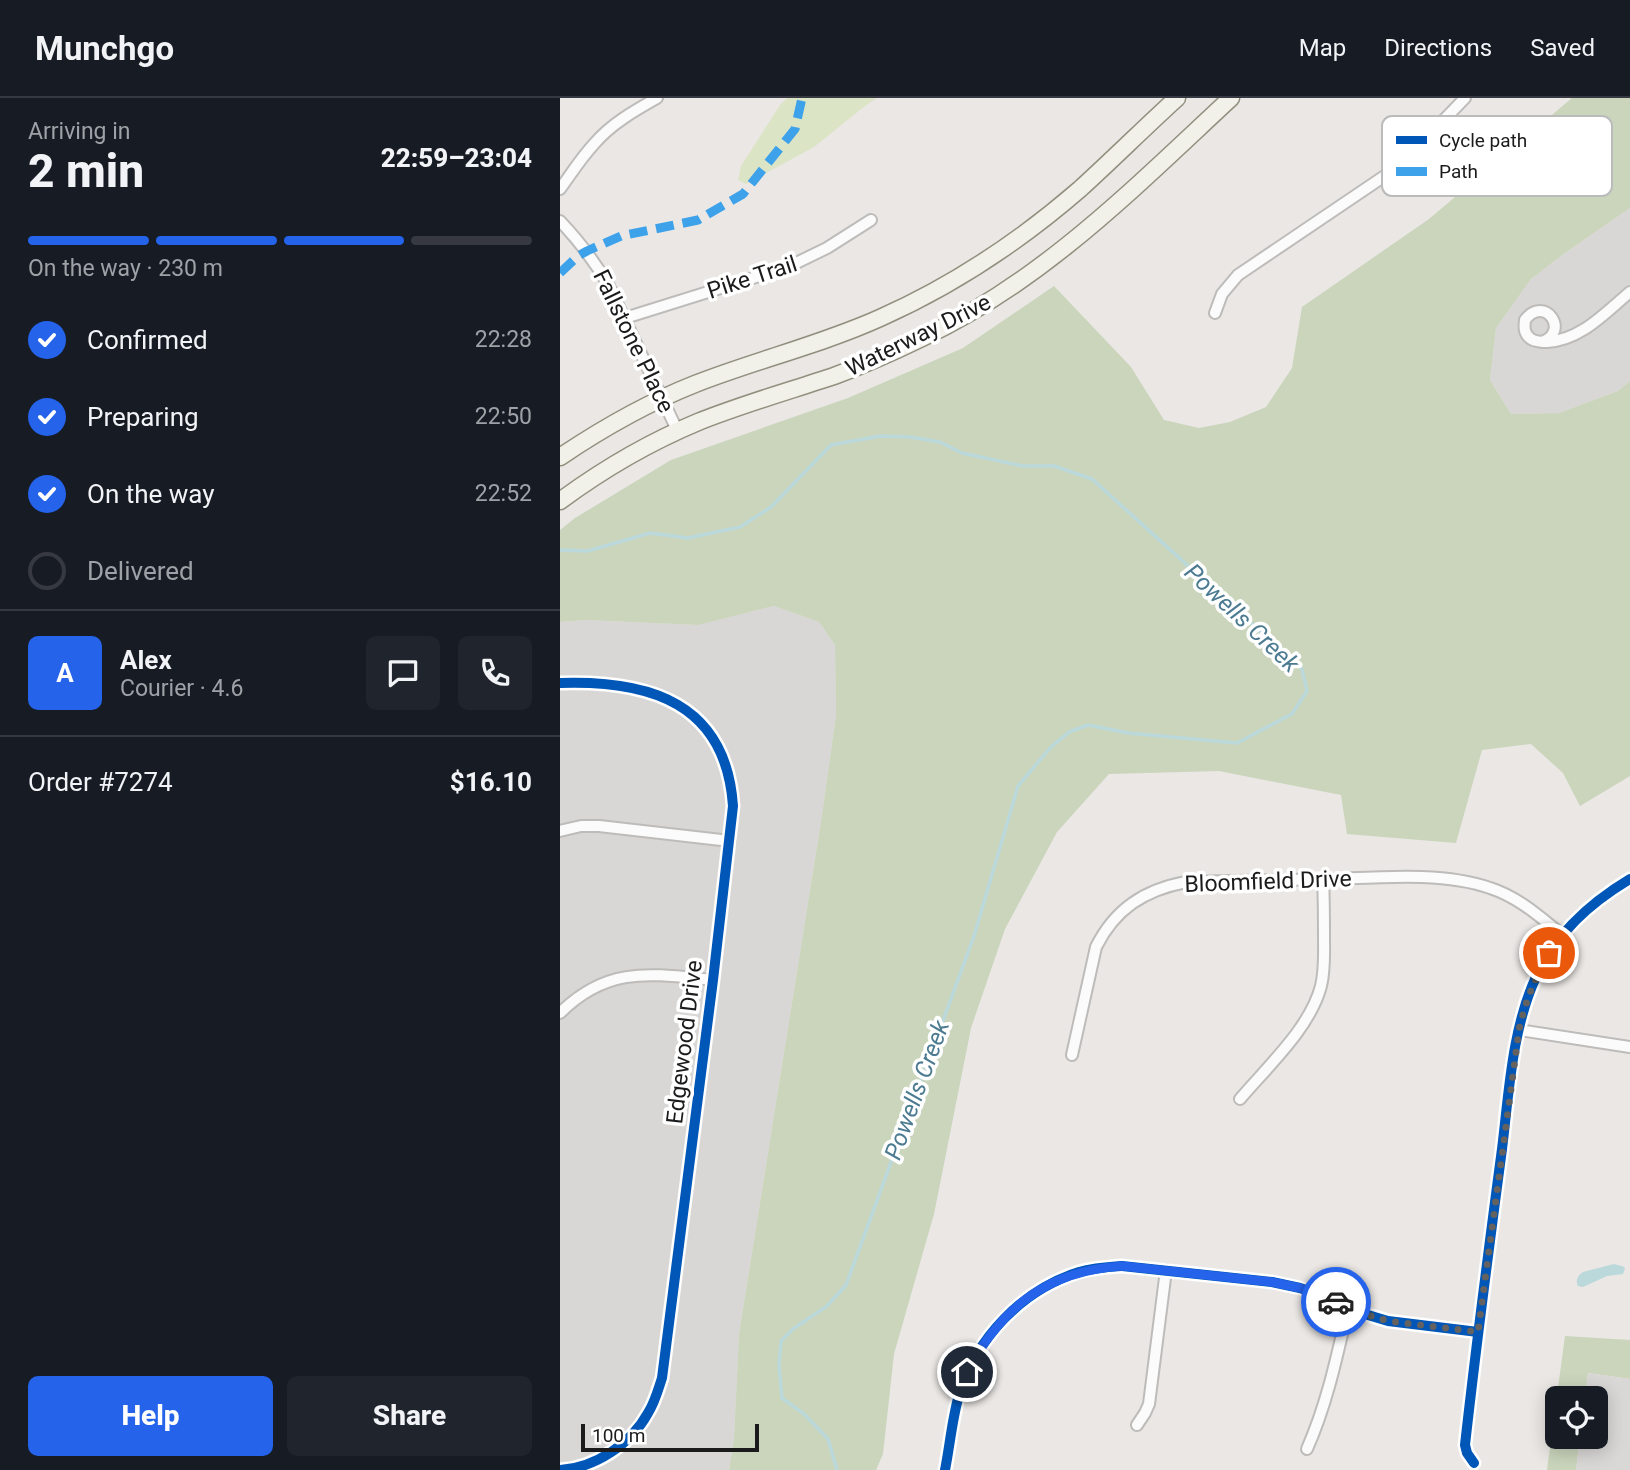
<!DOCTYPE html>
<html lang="en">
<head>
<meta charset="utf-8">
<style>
  :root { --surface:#171b24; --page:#20242c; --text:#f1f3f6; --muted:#9ea1a6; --line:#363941; --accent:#2563eb }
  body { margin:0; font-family:Roboto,sans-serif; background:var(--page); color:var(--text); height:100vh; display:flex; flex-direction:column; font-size:26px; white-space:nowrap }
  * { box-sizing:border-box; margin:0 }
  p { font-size:23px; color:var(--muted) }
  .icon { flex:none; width:38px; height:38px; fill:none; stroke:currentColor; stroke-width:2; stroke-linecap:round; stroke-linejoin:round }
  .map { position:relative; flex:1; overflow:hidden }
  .details { display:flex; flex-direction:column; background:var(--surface); width:560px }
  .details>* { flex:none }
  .buttons { position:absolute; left:985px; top:1288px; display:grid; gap:14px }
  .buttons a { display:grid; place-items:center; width:63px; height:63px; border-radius:10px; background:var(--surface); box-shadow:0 4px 18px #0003; font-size:35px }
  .scale { position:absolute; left:21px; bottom:18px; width:178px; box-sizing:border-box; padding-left:7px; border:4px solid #1b1b1b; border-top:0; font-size:19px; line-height:24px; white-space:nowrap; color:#1b1b1b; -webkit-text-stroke:5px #fff; paint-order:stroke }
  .pin { position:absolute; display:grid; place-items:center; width:60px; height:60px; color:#fff; margin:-30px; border:4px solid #fff; border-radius:50%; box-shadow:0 2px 7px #0007 }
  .courier { position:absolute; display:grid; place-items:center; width:70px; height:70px; margin:-35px; border:5px solid #2563eb; border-radius:50%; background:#fff; color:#222; box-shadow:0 2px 9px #0007 }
  .headline em { font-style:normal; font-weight:800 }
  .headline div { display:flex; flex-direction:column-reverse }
  .headline { display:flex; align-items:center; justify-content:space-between; height:119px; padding:0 28px }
  h1 { font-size:46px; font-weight:800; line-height:52px }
  .bar { display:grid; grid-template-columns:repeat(4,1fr); gap:10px 7px; align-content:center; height:84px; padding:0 28px }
  .bar i { height:9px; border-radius:5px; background:var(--line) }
  .bar .current { background:var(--accent) }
  .bar p { grid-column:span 4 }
  .line { display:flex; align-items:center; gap:18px; padding:0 28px; border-top:2px solid var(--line) }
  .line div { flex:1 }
  .round { display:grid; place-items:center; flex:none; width:74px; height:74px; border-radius:10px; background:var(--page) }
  ol { padding:0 28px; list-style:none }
  li { display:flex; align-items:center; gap:21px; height:77px }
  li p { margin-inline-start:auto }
  li .icon { padding:7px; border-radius:50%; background:var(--accent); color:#fff; stroke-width:4 }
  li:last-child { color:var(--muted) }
  li i { width:38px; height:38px; border:4px solid var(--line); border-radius:50% }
  .cta { display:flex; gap:14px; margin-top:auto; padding:14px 28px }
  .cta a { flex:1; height:80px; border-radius:10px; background:var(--accent); color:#fff; font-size:28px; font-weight:800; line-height:80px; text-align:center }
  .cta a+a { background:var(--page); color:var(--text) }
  header { display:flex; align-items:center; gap:42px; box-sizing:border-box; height:98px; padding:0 35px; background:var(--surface); border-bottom:2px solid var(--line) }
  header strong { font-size:33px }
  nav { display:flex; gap:38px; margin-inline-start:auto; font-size:24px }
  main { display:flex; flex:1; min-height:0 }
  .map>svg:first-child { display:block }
  .residential { fill:#d9d7d5 }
  .grass { fill:#dce4c6 }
  .forest { fill:#cad5bc }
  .parking { fill:#dad8d7 }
  .water { fill:#bbd8da }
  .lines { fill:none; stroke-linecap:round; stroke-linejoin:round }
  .stream { stroke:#bbd8da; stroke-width:3.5 }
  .minor-casing { stroke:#bdbcba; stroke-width:14 }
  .secondary-casing { stroke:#918f7e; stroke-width:19 }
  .minor { stroke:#fcfbfb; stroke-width:10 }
  .secondary { stroke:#f1f0e9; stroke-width:16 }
  .quiet { stroke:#3da2ea; stroke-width:9; stroke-dasharray:18 9; stroke-linecap:butt }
  .cycleway-casing { stroke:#fff; stroke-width:15 }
  .cycleway { stroke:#0057b8; stroke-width:10 }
  .done { stroke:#636261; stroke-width:7; stroke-dasharray:0 12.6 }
  .route { stroke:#2563eb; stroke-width:9 }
  .labels { text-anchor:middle; stroke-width:7; stroke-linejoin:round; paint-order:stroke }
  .street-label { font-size:23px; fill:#1b1b1b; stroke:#fff }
  .water-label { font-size:24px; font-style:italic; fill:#4c7b91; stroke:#fff }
  .key { fill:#fff; stroke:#bbb; stroke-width:2 }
  .key-label { font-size:19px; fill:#1b1b1b }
</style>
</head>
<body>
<header>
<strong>Munchgo</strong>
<nav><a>Map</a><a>Directions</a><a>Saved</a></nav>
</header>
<main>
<section class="details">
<div class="headline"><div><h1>2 min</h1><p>Arriving in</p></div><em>22:59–23:04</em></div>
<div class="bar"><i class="current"></i><i class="current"></i><i class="current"></i><i></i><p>On the way · 230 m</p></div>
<ol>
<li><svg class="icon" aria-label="check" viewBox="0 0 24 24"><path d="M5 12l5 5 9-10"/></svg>Confirmed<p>22:28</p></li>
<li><svg class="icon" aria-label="check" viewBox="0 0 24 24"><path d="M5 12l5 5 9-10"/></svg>Preparing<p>22:50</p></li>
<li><svg class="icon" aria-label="check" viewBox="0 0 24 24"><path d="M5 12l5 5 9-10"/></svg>On the way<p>22:52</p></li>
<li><i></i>Delivered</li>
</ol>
<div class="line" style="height:126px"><b class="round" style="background:var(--accent);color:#fff">A</b><div><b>Alex</b><p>Courier · 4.6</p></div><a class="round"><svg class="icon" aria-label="chat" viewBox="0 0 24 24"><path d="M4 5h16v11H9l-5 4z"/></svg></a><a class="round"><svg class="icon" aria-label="phone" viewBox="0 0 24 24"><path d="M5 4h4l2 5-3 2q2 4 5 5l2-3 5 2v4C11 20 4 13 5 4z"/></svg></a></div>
<div class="line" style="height:91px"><div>Order #7274</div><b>$16.10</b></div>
<div class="cta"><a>Help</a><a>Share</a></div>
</section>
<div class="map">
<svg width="1070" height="1372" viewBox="0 0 1070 1372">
  <rect width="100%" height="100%" fill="#eae7e4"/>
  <g class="residential">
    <polygon points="1070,110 1070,283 1058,293 999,315 951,316 930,282 936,230 971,181 1005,155"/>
    <polygon points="214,508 259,524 275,547 276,617 262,717 179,1236 174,1340 169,1372 0,1372 0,524 24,522 137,527"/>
  </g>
  <polygon class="grass" points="227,0 317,0 305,8 254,49 186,86 178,82 181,68 220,7"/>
  <g class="forest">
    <polygon points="1012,0 1070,0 1070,110 1005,155 971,181 936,230 930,282 951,316 999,315 1058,293 1070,283 1070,678 1020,708 1003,675 971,646 922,652 896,745 787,736 781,697 659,673 549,676 497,734 445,831 411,930 374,1116 334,1256 323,1356 316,1372 169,1372 174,1340 179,1236 262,717 276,617 275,547 259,524 214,508 138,527 25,522 0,524 0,432 15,420 111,362 288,300 403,250 494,188 571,269 604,322 639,330 670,324 706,309 732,270 742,209 869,121"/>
    <polygon points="1005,1238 1070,1242 1070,1281 1028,1275 1025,1300 998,1300 998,1339 1020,1339 1016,1372 987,1372"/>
  </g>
  <polygon class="parking" points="1028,1275 1070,1281 1070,1372 1016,1372 1020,1339 1036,1339 1036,1300 1025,1300"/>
  <path class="water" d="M1054,1166L1062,1168L1065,1170L1063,1176L1047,1178L1023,1189L1018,1188C1015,1183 1018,1177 1023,1174Z"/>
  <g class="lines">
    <polyline class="stream" points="0,452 28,453 90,435 128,440 180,429 211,409 271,347 320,338 350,339 380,344 402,355 463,368 494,368 532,381 742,571 747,593 732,616 677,645 568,635 528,627 509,634 490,650 458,688 414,838 286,1187 267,1208 233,1231 221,1243 219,1268 222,1300 244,1316 268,1341 277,1372"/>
    <g class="minor-casing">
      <g id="minor">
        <path d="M0,91C11,76 21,60 34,46C51,26 74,13 97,0"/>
        <path d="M0,123C19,143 35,164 49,188L118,334"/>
        <polyline points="655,215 662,196 678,177 829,75 849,58 905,0"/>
        <polyline points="65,220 228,169 267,150 311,122"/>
        <path d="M982,244C1011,233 984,196 965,222C964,230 964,236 971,241C976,244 982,244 987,244C1021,242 1045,215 1070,194"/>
        <path d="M0,585C90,582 166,605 173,708L153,882L102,1280C98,1292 95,1304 88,1315C71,1346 35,1370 0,1372"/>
        <polyline points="0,733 21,728 39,728 170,743"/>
        <path d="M0,915C48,867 92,876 153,882"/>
        <polyline points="959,932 1070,949"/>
        <path d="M512,957L536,849C555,811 584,792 626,784C676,783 726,782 776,781C823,779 885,774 930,790C958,799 979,818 1001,836"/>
        <path d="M680,1001C708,968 750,930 761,888C765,872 764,856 764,840C764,820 764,801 763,781"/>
        <polyline points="577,1327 585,1315 589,1306 606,1172"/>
        <path d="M747,1351C767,1306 777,1258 788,1210"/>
        <path d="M914,1365L907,1355L905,1347C916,1248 929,1149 942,1051C949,994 952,931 976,879C996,835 1030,805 1070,781"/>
        <path d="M385,1372C390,1347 392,1321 399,1297C416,1240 462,1192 519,1174C533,1170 548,1169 562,1168L712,1184L740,1190L767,1199L808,1217L828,1223L918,1234"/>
      </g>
    </g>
    <g class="secondary-casing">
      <g id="secondary">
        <path d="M0,359C43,330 87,305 135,286C196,262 260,247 320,220C392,188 460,143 520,91C553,61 584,30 617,0"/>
        <path d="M0,403C42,372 90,344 138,324C183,306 229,293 274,278C304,267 333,254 362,240C482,184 575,89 671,0"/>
      </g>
    </g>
    <use href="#minor" class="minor"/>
    <use href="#secondary" class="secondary"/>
    <polyline class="quiet" points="0,175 18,158 27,153 61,138 138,122 183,96 235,31 242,0"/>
    <g class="cycleway-casing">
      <g id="cycleway">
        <path d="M0,585C90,582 166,605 173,708L153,882L102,1280C98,1292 95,1304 88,1315C71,1346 35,1370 0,1372"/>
        <path d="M914,1365L907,1355L905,1347C916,1248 929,1149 942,1051C949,994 952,931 976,879C996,835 1030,805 1070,781"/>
        <path d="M385,1372C390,1347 392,1321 399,1297C416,1240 462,1192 519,1174C533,1170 548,1169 562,1168L712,1184L740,1190L767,1199L808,1217L828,1223L918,1234"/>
      </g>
    </g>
    <use href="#cycleway" class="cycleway"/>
  </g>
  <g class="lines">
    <path class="done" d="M776,1204L808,1217L828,1223L918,1234L959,932C965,904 975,880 989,855"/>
    <path class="route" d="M407,1274C442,1209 487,1173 562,1168L712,1184L740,1190L776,1204"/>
  </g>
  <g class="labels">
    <g class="street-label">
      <text transform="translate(192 179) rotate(-18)" y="8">Pike Trail</text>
      <text transform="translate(358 237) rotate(-26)" y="8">Waterway Drive</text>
      <text transform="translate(74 243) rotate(64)" y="8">Fallstone Place</text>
      <text transform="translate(708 783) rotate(-2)" y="8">Bloomfield Drive</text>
      <text transform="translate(124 944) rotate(-83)" y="8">Edgewood Drive</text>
    </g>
    <g class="water-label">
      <text transform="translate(682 520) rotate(43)" y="8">Powells Creek</text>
      <text transform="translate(357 992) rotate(-70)" y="8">Powells Creek</text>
    </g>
  </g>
  <rect x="822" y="18" width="230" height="80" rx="10" class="key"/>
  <rect x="836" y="38" width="31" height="8" fill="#0057b8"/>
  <rect x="836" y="69" width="31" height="9" fill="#3da2ea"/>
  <g class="key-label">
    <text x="879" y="49">Cycle path</text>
    <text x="879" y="80">Path</text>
  </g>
</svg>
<div class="buttons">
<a><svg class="icon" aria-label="locate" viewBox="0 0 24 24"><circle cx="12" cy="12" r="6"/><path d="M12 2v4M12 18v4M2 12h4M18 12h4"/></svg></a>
</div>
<div class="scale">100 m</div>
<div class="pin" style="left:989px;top:855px;background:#ea580c"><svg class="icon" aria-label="bag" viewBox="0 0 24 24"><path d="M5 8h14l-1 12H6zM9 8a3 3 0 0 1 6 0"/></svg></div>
<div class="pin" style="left:407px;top:1274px;background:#1f2937"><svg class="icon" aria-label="home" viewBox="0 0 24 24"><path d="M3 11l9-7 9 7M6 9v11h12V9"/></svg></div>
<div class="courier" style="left:776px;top:1204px"><svg class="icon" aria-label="car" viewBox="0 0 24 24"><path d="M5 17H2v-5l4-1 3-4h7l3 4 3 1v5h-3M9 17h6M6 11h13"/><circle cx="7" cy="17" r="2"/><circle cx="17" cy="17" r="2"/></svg></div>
</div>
</main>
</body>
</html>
